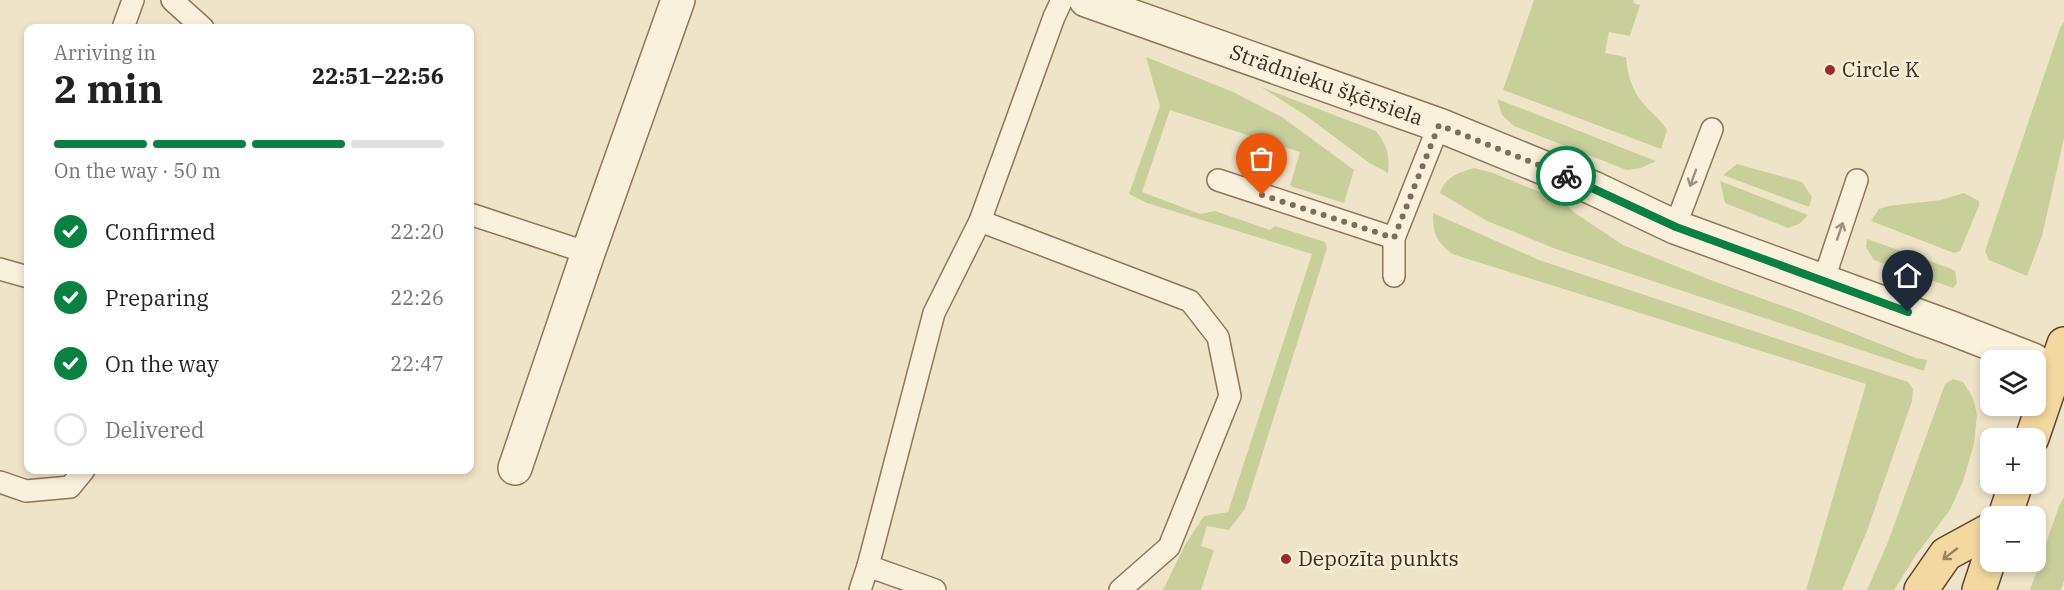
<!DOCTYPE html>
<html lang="en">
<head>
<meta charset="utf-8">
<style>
  :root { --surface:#fff; --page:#f2f2f2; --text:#222; --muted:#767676; --line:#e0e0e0; --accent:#0b8043 }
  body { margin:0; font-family:"IBM Plex Serif",serif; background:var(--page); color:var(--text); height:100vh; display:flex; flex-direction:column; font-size:22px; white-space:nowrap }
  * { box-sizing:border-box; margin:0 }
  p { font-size:20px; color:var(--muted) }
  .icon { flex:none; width:33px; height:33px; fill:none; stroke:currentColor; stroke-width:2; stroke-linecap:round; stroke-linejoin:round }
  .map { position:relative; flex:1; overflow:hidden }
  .sheet { position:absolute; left:24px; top:24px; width:450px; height:450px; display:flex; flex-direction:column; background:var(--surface); border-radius:12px; box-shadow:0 3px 9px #0003 }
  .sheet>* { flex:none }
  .fabs { position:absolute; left:1980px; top:350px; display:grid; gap:12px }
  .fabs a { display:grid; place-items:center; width:66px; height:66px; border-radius:12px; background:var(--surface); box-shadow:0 3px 9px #0003; font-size:30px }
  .pin { position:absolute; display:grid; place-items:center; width:51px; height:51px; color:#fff; margin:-62px -26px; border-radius:50% 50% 50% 0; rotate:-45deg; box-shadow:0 0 6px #0007 }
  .pin .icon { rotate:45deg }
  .courier { position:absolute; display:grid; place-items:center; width:60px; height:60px; margin:-30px; border:4px solid #0b8043; border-radius:50%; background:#fff; color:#222; box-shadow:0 2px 8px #0007 }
  .headline em { font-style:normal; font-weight:700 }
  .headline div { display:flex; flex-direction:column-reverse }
  .headline { display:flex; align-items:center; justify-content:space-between; height:102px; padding:0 30px }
  h1 { font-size:39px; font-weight:700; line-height:45px }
  .bar { display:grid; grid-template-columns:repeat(4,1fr); gap:9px 6px; align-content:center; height:72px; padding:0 30px }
  .bar i { height:8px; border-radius:4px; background:var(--line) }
  .bar .selected { background:var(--accent) }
  .bar p { grid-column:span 4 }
  ol { padding:0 30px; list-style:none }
  li { display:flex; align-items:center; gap:18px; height:66px }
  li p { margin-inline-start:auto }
  li .icon { padding:6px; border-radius:50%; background:var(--accent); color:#fff; stroke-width:4 }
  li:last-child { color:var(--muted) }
  li i { width:33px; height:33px; border:3px solid var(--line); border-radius:50% }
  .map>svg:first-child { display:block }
  .green { fill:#c9cf9b }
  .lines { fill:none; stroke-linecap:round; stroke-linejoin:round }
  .service-casing { stroke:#8d765c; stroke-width:24 }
  .minor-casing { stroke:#8d765c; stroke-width:36 }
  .primary-casing { stroke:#5b4430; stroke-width:36 }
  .service { stroke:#faf1dc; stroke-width:21 }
  .minor { stroke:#faf1dc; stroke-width:33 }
  .primary { stroke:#f3d9a0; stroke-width:33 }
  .oneway { stroke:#9c907e }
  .oneway2 { stroke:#988460 }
  .done { stroke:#7c6e5b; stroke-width:6; stroke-dasharray:0 10.8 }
  .route { stroke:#0b8043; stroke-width:8 }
  .poi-dot { fill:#9e2a2b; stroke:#f7eed8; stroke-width:2 }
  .labels { text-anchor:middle; stroke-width:5; stroke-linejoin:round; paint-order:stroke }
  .poi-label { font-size:21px; fill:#3d2e20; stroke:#f7eed8; text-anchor:start }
  .street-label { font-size:21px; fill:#3d2e20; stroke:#f7eed8 }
</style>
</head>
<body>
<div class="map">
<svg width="2064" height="590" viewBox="0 0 2064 590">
  <rect width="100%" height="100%" fill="#f0e4c8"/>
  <g class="green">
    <path d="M1534,0H1634L1633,3L1640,5L1630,36L1609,32L1605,53L1626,57C1627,73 1632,90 1642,102C1650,112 1660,118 1667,130L1661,149L1503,90Z"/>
    <polygon points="2064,22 2064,138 2042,236 2027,276 1989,260 1985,251 2060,28"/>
    <polygon points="1146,57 1233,92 1282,117 1354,170 1344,203 1290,186 1300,152 1170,110 1142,192 1200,214 1215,211 1270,230 1275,226 1325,242 1327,248 1245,509 1229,530 1207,526 1201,546 1214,550 1201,590 1163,590 1185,545 1204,516 1228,512 1312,254 1147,203 1129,194 1160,106"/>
    <path d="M1261,87L1376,131C1387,145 1390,155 1388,173L1368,162L1305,115Z"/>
    <polygon points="1497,99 1656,161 1641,168 1627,170 1514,126 1502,115"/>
    <polygon points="1737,164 1802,182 1812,197 1809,207 1723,175"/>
    <path d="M1474,168L1493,173L1562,201L1575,213L1623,245L1713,281L1797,311L1916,358L1927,360L1924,371L1556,249L1487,221L1440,193C1446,176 1458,173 1474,168Z"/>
    <polygon points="1720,181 1808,215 1799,224 1788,228 1725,203"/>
    <polygon points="1964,193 1979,201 1979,206 1960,251 1954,253 1871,221 1879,209 1888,206 1941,200"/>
    <path d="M1433,213L1539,260L1908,382L1913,389L1912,401L1867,531L1842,590H1806L1866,384L1452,254C1436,240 1433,235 1433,213Z"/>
    <polygon points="1867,239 1949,268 1955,271 1957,283 1953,288 1874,260 1866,247"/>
    <polygon points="1953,379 1963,382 1973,398 1977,415 1974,444 1963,481 1950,510 1916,555 1894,590 1867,590 1888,542 1945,384"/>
    <polygon points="2064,497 2064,581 2061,590 2030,590 2059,506"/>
  </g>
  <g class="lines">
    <g class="service-casing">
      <g id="service">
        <polyline points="172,0 203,28"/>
        <polyline points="123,28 133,0"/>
        <polyline points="1218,180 1394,238"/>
        <polyline points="470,214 588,253"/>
        <polyline points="980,221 1190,301 1218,337 1230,396 1169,547 1120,590"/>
        <polyline points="1675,227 1712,129"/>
        <polyline points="0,269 28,277"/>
        <polyline points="1394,276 1394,238 1439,125"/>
        <polyline points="1823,282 1857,180"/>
        <polyline points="0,482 26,491 70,487 84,470"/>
        <polyline points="868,566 935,590"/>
        <polyline points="860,590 868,566 934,313 980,221 1054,17 1062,0"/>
      </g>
    </g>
    <g class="minor-casing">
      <g id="minor">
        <path id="s1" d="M1086,0L1439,125L1593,188L1675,227L1951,328L2033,360"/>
        <polyline points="515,468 588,253 678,0"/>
      </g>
    </g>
    <g class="primary-casing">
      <g id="primary">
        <polyline points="2032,438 2064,344"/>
        <polyline points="2005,516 2016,483"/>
        <polyline points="1921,590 1946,554 1990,530"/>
        <polyline points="1979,590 1990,557"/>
      </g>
    </g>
    <use href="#service" class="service"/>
    <use href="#minor" class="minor"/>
    <use href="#primary" class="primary"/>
  </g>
  <defs><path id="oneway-shaft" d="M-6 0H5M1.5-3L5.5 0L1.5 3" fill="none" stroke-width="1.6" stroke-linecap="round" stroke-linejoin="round" transform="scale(1.5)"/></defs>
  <g class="oneway">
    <use href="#oneway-shaft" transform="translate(1693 178) rotate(110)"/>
    <use href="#oneway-shaft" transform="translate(1840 231) rotate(-71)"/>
  </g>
  <use class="oneway2" href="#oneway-shaft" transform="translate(1950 554) rotate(142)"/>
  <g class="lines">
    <polyline class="done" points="1262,195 1394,238 1439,125 1566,176"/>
    <polyline class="route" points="1566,176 1676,227 1908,312"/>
  </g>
  <g class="poi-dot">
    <circle cx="1830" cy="70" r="6"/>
    <circle cx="1286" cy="559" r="6"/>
  </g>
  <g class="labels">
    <g class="poi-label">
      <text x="1842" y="77">Circle K</text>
      <text x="1298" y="566">Depozīta punkts</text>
    </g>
    <g class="street-label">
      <text dy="7" stroke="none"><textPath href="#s1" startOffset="255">Strādnieku šķērsiela</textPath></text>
    </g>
  </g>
</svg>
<div class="fabs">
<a><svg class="icon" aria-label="layers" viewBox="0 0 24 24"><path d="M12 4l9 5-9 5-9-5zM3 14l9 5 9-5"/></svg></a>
<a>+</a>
<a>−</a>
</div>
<div class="pin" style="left:1262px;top:195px;background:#ea580c"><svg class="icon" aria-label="bag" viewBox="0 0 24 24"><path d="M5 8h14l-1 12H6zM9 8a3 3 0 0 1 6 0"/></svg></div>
<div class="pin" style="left:1908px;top:312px;background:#1f2937"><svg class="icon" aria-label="home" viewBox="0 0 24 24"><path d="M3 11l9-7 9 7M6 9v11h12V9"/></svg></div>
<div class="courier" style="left:1566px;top:176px"><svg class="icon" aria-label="bike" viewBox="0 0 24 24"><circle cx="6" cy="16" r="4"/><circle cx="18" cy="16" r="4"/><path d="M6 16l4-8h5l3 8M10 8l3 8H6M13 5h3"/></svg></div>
<section class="sheet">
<div class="headline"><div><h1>2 min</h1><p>Arriving in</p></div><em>22:51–22:56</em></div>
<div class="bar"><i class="selected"></i><i class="selected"></i><i class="selected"></i><i></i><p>On the way · 50 m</p></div>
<ol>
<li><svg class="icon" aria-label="check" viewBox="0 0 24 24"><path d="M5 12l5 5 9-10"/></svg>Confirmed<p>22:20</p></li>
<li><svg class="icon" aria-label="check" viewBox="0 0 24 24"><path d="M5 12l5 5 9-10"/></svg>Preparing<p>22:26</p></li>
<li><svg class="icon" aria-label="check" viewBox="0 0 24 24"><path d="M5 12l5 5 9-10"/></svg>On the way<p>22:47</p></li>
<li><i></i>Delivered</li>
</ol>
</section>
</div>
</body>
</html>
